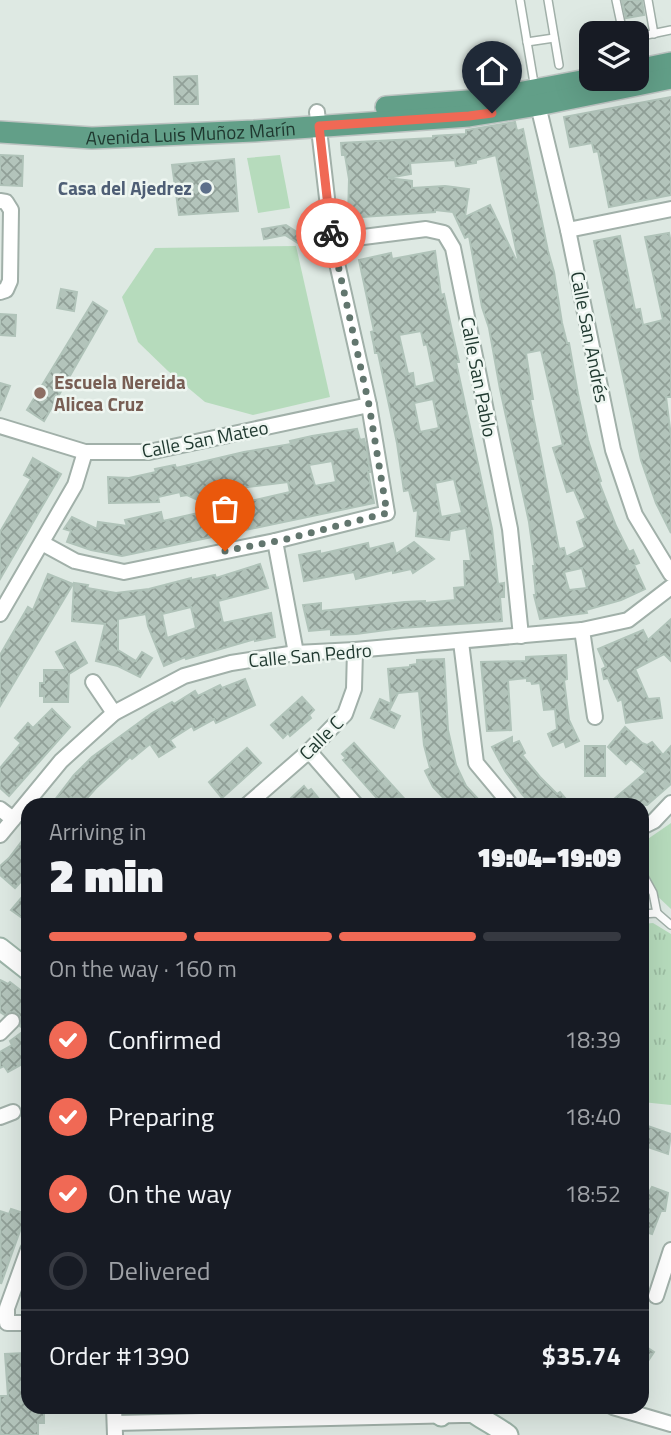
<!DOCTYPE html>
<html lang="en">
<head>
<meta charset="utf-8">
<style>
  :root { --surface:#171b24; --page:#242831; --text:#f1f3f6; --muted:#9ea1a6; --line:#363941; --accent:#f06955 }
  body { margin:0; font-family:"Titillium Web",sans-serif; background:var(--page); color:var(--text); height:100vh; display:flex; flex-direction:column; font-size:26px; white-space:nowrap }
  * { box-sizing:border-box; margin:0 }
  p { font-size:23px; color:var(--muted) }
  .icon { flex:none; width:38px; height:38px; fill:none; stroke:currentColor; stroke-width:2; stroke-linecap:round; stroke-linejoin:round }
  .map { position:relative; flex:1; overflow:hidden }
  .details { position:absolute; left:21px; top:798px; width:628px; height:616px; display:flex; flex-direction:column; background:var(--surface); border-radius:21px; box-shadow:0 7px 28px #0002 }
  .details>* { flex:none }
  .controls { position:absolute; left:579px; top:21px; display:grid; gap:14px }
  .controls a { display:grid; place-items:center; width:70px; height:70px; border-radius:14px; background:var(--surface); box-shadow:0 7px 28px #0002; font-size:35px }
  .pin { position:absolute; display:grid; place-items:center; width:60px; height:60px; color:#fff; margin:-72px -30px; border-radius:50% 50% 50% 0; rotate:-45deg; box-shadow:0 0 7px #0007 }
  .pin .icon { rotate:45deg }
  .courier { position:absolute; display:grid; place-items:center; width:70px; height:70px; margin:-35px; border:5px solid #f06955; border-radius:50%; background:#fff; color:#222; box-shadow:0 2px 9px #0007 }
  .summary em { font-style:normal; font-weight:800 }
  .summary div { display:flex; flex-direction:column-reverse }
  .summary { display:flex; align-items:center; justify-content:space-between; height:119px; padding:0 28px }
  h1 { font-size:46px; font-weight:800; line-height:52px }
  .bar { display:grid; grid-template-columns:repeat(4,1fr); gap:10px 7px; align-content:center; height:84px; padding:0 28px }
  .bar i { height:9px; border-radius:5px; background:var(--line) }
  .bar .selected { background:var(--accent) }
  .bar p { grid-column:span 4 }
  .line { display:flex; align-items:center; gap:18px; padding:0 28px; border-top:2px solid var(--line) }
  .line div { flex:1 }
  ol { padding:0 28px; list-style:none }
  li { display:flex; align-items:center; gap:21px; height:77px }
  li p { margin-inline-start:auto }
  li .icon { padding:7px; border-radius:50%; background:var(--accent); color:#fff; stroke-width:4 }
  li:last-child { color:var(--muted) }
  li i { width:38px; height:38px; border:4px solid var(--line); border-radius:50% }
  .map>svg:first-child { display:block }
  .park { fill:url(#park-tufts) }
  .pitch { fill:#b6dbbc }
  .building { fill:url(#building-cross-hatch); stroke:#b0c3b9; stroke-width:2; fill-rule:evenodd }
  .lines { fill:none; stroke-linecap:round; stroke-linejoin:round }
  .lane-casing { stroke:#a1b0a9; stroke-width:10 }
  .street-casing { stroke:#a1b0a9; stroke-width:18 }
  .secondary-casing { stroke:#9db5a9; stroke-width:23 }
  .primary-casing { stroke:#bcc3c1; stroke-width:24 }
  .lane { stroke:#fff; stroke-width:7 }
  .street { stroke:#fff; stroke-width:14 }
  .secondary { stroke:#fff; stroke-width:19 }
  .primary { stroke:#629f88; stroke-width:21 }
  .done { stroke:#62766e; stroke-width:7; stroke-dasharray:0 12.6 }
  .route { stroke:#f06955; stroke-width:9 }
  .service-dot { fill:#5c6f8a; stroke:#eef6f1; stroke-width:2.5 }
  .education-dot { fill:#8d6e63; stroke:#eef6f1; stroke-width:2.5 }
  .labels { text-anchor:middle; stroke-width:5; stroke-linejoin:round; paint-order:stroke }
  .street-label { font-size:19px; fill:#1f382f; stroke:#eef6f1 }
  .service-label { font-size:19px; font-weight:bold; fill:#4e5e75; stroke:#eef6f1; text-anchor:end }
  .education-label { font-size:19px; font-weight:bold; fill:#785e54; stroke:#eef6f1; text-anchor:start }
</style>
</head>
<body>
<div class="map">
<svg width="671" height="1435" viewBox="0 0 671 1435">
  <defs>
    <pattern id="park-tufts" width="24" height="20" patternUnits="userSpaceOnUse" patternTransform="scale(1.75)"><rect width="24" height="20" fill="#b6dbbc"/><path d="M3 7l-1-3M5 7V3M7 7l1-3M15 17l-1-3M17 17v-4M19 17l1-3" fill="none" stroke="#9cbda2"/></pattern>
    <pattern id="building-cross-hatch" width="8" height="8" patternUnits="userSpaceOnUse" patternTransform="scale(1.75)"><rect width="8" height="8" fill="#b3c4bb"/><path d="M0 0l8 8M0 8l8-8" fill="none" stroke="#91a098"/></pattern>
  </defs>
  <rect width="100%" height="100%" fill="#dee9e3"/>
  <polygon class="park" points="653,923 671,934 671,1105 642,1102 642,924"/>
  <g class="pitch">
    <polygon points="280,155 290,208 258,213 247,158"/>
    <polygon points="296,246 330,397 253,415 205,402 168,371 138,342 122,297 155,248"/>
    <path d="M671,823V909C644,884 642,881 642,843Z"/>
  </g>
  <g class="building">
    <polygon points="622,0 642,0 644,15 626,18"/>
    <polygon points="197,76 198,104 175,104 174,77"/>
    <polygon points="671,97 671,195 609,207 598,151 594,152 592,143 570,147 564,117"/>
    <path d="M515,122L517,131L523,129L548,251L554,272L562,323L567,343H569L578,394L588,440L601,481L599,482L616,526L629,552L633,550L639,563L634,565L645,589L621,600L586,610L587,613L540,619L534,595H536L533,566H535L529,522L500,389L489,328L482,307L469,236L465,238L453,212L435,210V212L348,218L349,179L345,155H342L341,143L433,138V136L466,134V130ZM496,155L518,259L516,260L490,205L465,217L469,189L445,186L412,188V181L388,178L411,174L410,163L455,160L456,166L476,163V160ZM541,350L563,445L553,448L567,492L574,490L586,518L577,522L585,547L566,557L564,548L559,549L530,399H533L526,353ZM582,568L587,588L569,590L564,572Z"/>
    <polygon points="0,155 23,156 22,186 0,185"/>
    <polygon points="234,159 238,211 179,215 172,165"/>
    <polygon points="286,225 314,243 317,255 285,235 264,239 262,229"/>
    <polygon points="669,233 671,243 671,397 666,397 671,436 671,533 656,503 641,460 594,241 620,236 635,310 640,309 643,325 663,320 645,237"/>
    <path d="M435,251L441,295L444,294L454,340L459,362H456L492,529L498,584L504,583V597H500L502,621L401,628L356,634L331,635V629L309,631L303,605L321,603V611L405,602L425,601V603L455,600L454,588L465,587L464,561H471L466,528L450,531L449,540L416,536L418,510L414,511L409,490L404,491L397,443L378,353H375L374,346L371,332L374,331L359,260L391,253L392,259ZM421,331L424,345L427,344L435,382L415,387L413,373L408,374L399,335ZM433,399L439,428L420,432L414,403ZM454,479L462,513L441,517L435,483Z"/>
    <polygon points="61,289 77,292 74,311 57,308"/>
    <polygon points="93,302 107,311 44,421 27,410"/>
    <polygon points="0,314 16,315 15,336 0,335"/>
    <polygon points="0,383 10,386 0,411"/>
    <path d="M357,429L360,440L364,439L367,450L370,472H368L374,503L122,556L91,550L67,542L71,531L64,529L72,517L97,529L98,522L127,526L125,520L161,512L163,521L290,492L288,482L231,489L230,485L223,486L222,483L204,487L207,504L187,495L181,496L180,492L158,497L159,502L109,503L108,477L129,478L156,472L155,469L175,465L176,468L244,452L291,444L290,441L312,436ZM332,461L336,482L315,486L309,465Z"/>
    <polygon points="33,458 61,474 0,579 0,532 31,479 24,475"/>
    <polygon points="414,542 434,559 413,573 411,569 393,573 393,570 356,579 354,572 304,581 299,555 320,551 320,554 368,543 369,549 393,543 396,554"/>
    <path d="M260,564L268,588L218,601L223,623L271,613L275,637L255,641V639L186,659L185,657L164,666L148,626L146,614L118,619V650L136,661L142,652L152,658L140,677L118,666L96,661L105,624L72,621L74,583L88,585L87,588L116,593L149,589L191,578V580L215,575L216,578ZM191,607L196,628L167,638L162,614Z"/>
    <polygon points="48,574 73,584 0,706 0,655 28,607 33,610"/>
    <polygon points="671,619 671,661 664,654 635,669 648,699 659,698 662,718 626,723 622,699 618,701 608,678 604,679 602,669 606,667 598,649 643,630 648,640"/>
    <polygon points="75,642 87,663 69,674 68,702 44,702 44,696 40,696 40,683 44,683 44,670 66,670 56,652"/>
    <polygon points="566,655 567,679 564,680 569,720 579,741 566,747 564,741 553,746 548,734 557,729 555,709 544,710 540,683 532,684 531,681 527,681 527,678 508,680 511,730 487,731 481,662 526,661 526,657"/>
    <polygon points="444,659 448,730 456,765 466,786 479,800 474,805 450,805 433,787 425,771 430,768 424,745 419,691 398,693 389,711 400,716 394,728 371,718 380,699 391,704 388,669 410,667 410,665 417,664 417,660"/>
    <polygon points="245,679 255,705 216,723 214,719 194,730 192,726 170,740 175,747 159,757 150,744 132,759 130,757 96,788 81,805 71,797 65,805 51,805 74,775 92,757 152,713 172,702 174,704 195,691 198,696 220,685 222,688"/>
    <polygon points="302,697 314,710 309,715 311,718 290,736 288,733 283,738 271,725"/>
    <polygon points="52,709 70,727 9,796 0,788 0,768 21,743 15,738 28,723 33,728"/>
    <polygon points="625,727 642,743 647,745 652,742 663,755 671,746 671,784 647,805 607,805 646,772 631,759 626,764 608,747"/>
    <polygon points="512,737 512,744 519,741 525,753 522,755 540,777 557,794 560,792 571,805 532,805 522,794 505,771 492,747"/>
    <polygon points="354,743 410,805 383,805 343,760 346,758 342,754"/>
    <rect x="585" y="746" width="20" height="30"/>
    <polygon points="247,748 261,763 222,798 209,782"/>
    <polygon points="304,786 308,791 311,789 324,805 297,805 291,798"/>
    <polygon points="28,833 28,874 15,888 0,875 0,866 9,858"/>
    <polygon points="28,890 28,922 11,910"/>
    <polygon points="0,980 8,984 10,982 28,996 28,1061 8,1072 4,1066 0,1068 0,1052 12,1045 10,1041 25,1030 20,1026 21,1019 18,1014 10,1012 5,1015 0,1012"/>
    <polygon points="642,1124 671,1134 668,1154 642,1145"/>
    <polygon points="652,1187 668,1193 665,1211 661,1211 652,1234 642,1231 642,1204"/>
    <polygon points="11,1209 26,1214 1,1284 0,1211 9,1214"/>
    <polygon points="642,1344 654,1352 642,1370"/>
    <polygon points="25,1353 25,1359 28,1359 28,1376 26,1376 28,1407 44,1407 44,1423 38,1423 38,1435 0,1435 0,1396 8,1396 5,1354"/>
  </g>
  <g class="lines">
    <g class="lane-casing">
      <g id="lane">
        <polyline points="520,0 535,89"/>
        <polyline points="548,0 559,65"/>
        <polyline points="616,0 623,33"/>
        <polyline points="648,0 654,34"/>
        <polyline points="637,37 671,30"/>
        <polyline points="527,42 554,38"/>
        <polyline points="642,873 653,893 657,913"/>
        <polyline points="642,914 657,913 671,925"/>
      </g>
    </g>
    <g class="street-casing">
      <g id="street">
        <polyline points="536,97 568,230 613,450 635,515 671,574"/>
        <polyline points="0,201 6,202 11,210 10,281 6,290 0,292"/>
        <polyline points="568,230 671,209"/>
        <polyline points="332,241 426,229 444,233 453,248 510,529 521,636"/>
        <polyline points="0,426 85,452 149,452 369,405"/>
        <polyline points="275,541 296,653"/>
        <polyline points="42,543 75,561 124,572 275,541 387,513 369,405 332,241 317,112"/>
        <polyline points="0,614 75,485 85,452"/>
        <polyline points="582,630 595,717"/>
        <polyline points="461,642 476,763 511,805"/>
        <polyline points="93,682 114,713"/>
        <polyline points="309,751 356,805"/>
        <polyline points="247,805 309,751 345,714 354,689 355,650"/>
        <polyline points="0,809 13,819"/>
        <polyline points="642,827 654,821 671,803"/>
        <polyline points="0,835 61,761 114,713 184,676 231,663 296,653 355,650 582,630 628,620 671,587"/>
        <polyline points="0,1033 12,1021"/>
        <polyline points="0,1117 13,1112"/>
        <polyline points="28,1250 7,1308 7,1323 28,1323"/>
        <polyline points="656,1296 671,1250"/>
        <polyline points="114,1407 115,1435"/>
        <polyline points="613,1407 671,1424"/>
        <polyline points="115,1423 461,1415 474,1415 478,1411"/>
      </g>
    </g>
    <g class="secondary-casing">
      <g id="secondary">
        <polyline points="0,948 28,970"/>
        <path d="M466,1407C478,1418 494,1424 508,1435"/>
        <polyline points="441,1416 449,1407"/>
      </g>
    </g>
    <g class="primary-casing">
      <g id="primary">
        <polyline points="637,70 671,63"/>
        <polyline points="386,107 481,100 592,79"/>
        <path id="s1" d="M0,132L92,138L254,131L469,116L538,105L671,78"/>
      </g>
    </g>
    <use href="#lane" class="lane"/>
    <use href="#street" class="street"/>
    <use href="#secondary" class="secondary"/>
    <use href="#primary" class="primary"/>
  </g>
  <g class="lines">
    <polyline class="done" points="225,551 287,539 387,513 369,405 331,233"/>
    <polyline class="route" points="331,233 319,126 469,116 492,113"/>
  </g>
  <circle class="service-dot" cx="206" cy="188" r="7"/>
  <circle class="education-dot" cx="40" cy="393" r="7"/>
  <g class="labels">
    <g class="street-label">
      <text dy="7" stroke="none"><textPath href="#s1" startOffset="191">Avenida Luis Muñoz Marín</textPath></text>
      <text transform="translate(590 337) rotate(79)" y="7">Calle San Andrés</text>
      <text transform="translate(479 377) rotate(79)" y="7">Calle San Pablo</text>
      <text transform="translate(205 439) rotate(-11)" y="7">Calle San Mateo</text>
      <text transform="translate(310 655) rotate(-5)" y="7">Calle San Pedro</text>
      <text transform="translate(321 738) rotate(-45)" y="7">Calle C</text>
    </g>
    <g class="service-label">
      <text x="192" y="195">Casa del Ajedrez</text>
    </g>
    <g class="education-label">
      <text x="54" y="389">Escuela Nereida<tspan x="54" dy="22">Alicea Cruz</tspan></text>
    </g>
  </g>
</svg>
<div class="controls">
<a><svg class="icon" aria-label="layers" viewBox="0 0 24 24"><path d="M12 4l9 5-9 5-9-5zM3 14l9 5 9-5"/></svg></a>
</div>
<div class="pin" style="left:225px;top:551px;background:#ea580c"><svg class="icon" aria-label="bag" viewBox="0 0 24 24"><path d="M5 8h14l-1 12H6zM9 8a3 3 0 0 1 6 0"/></svg></div>
<div class="pin" style="left:492px;top:113px;background:#1f2937"><svg class="icon" aria-label="home" viewBox="0 0 24 24"><path d="M3 11l9-7 9 7M6 9v11h12V9"/></svg></div>
<div class="courier" style="left:331px;top:233px"><svg class="icon" aria-label="bike" viewBox="0 0 24 24"><circle cx="6" cy="16" r="4"/><circle cx="18" cy="16" r="4"/><path d="M6 16l4-8h5l3 8M10 8l3 8H6M13 5h3"/></svg></div>
<section class="details">
<div class="summary"><div><h1>2 min</h1><p>Arriving in</p></div><em>19:04–19:09</em></div>
<div class="bar"><i class="selected"></i><i class="selected"></i><i class="selected"></i><i></i><p>On the way · 160 m</p></div>
<ol>
<li><svg class="icon" aria-label="check" viewBox="0 0 24 24"><path d="M5 12l5 5 9-10"/></svg>Confirmed<p>18:39</p></li>
<li><svg class="icon" aria-label="check" viewBox="0 0 24 24"><path d="M5 12l5 5 9-10"/></svg>Preparing<p>18:40</p></li>
<li><svg class="icon" aria-label="check" viewBox="0 0 24 24"><path d="M5 12l5 5 9-10"/></svg>On the way<p>18:52</p></li>
<li><i></i>Delivered</li>
</ol>
<div class="line" style="height:91px"><div>Order #1390</div><b>$35.74</b></div>
</section>
</div>
</body>
</html>
